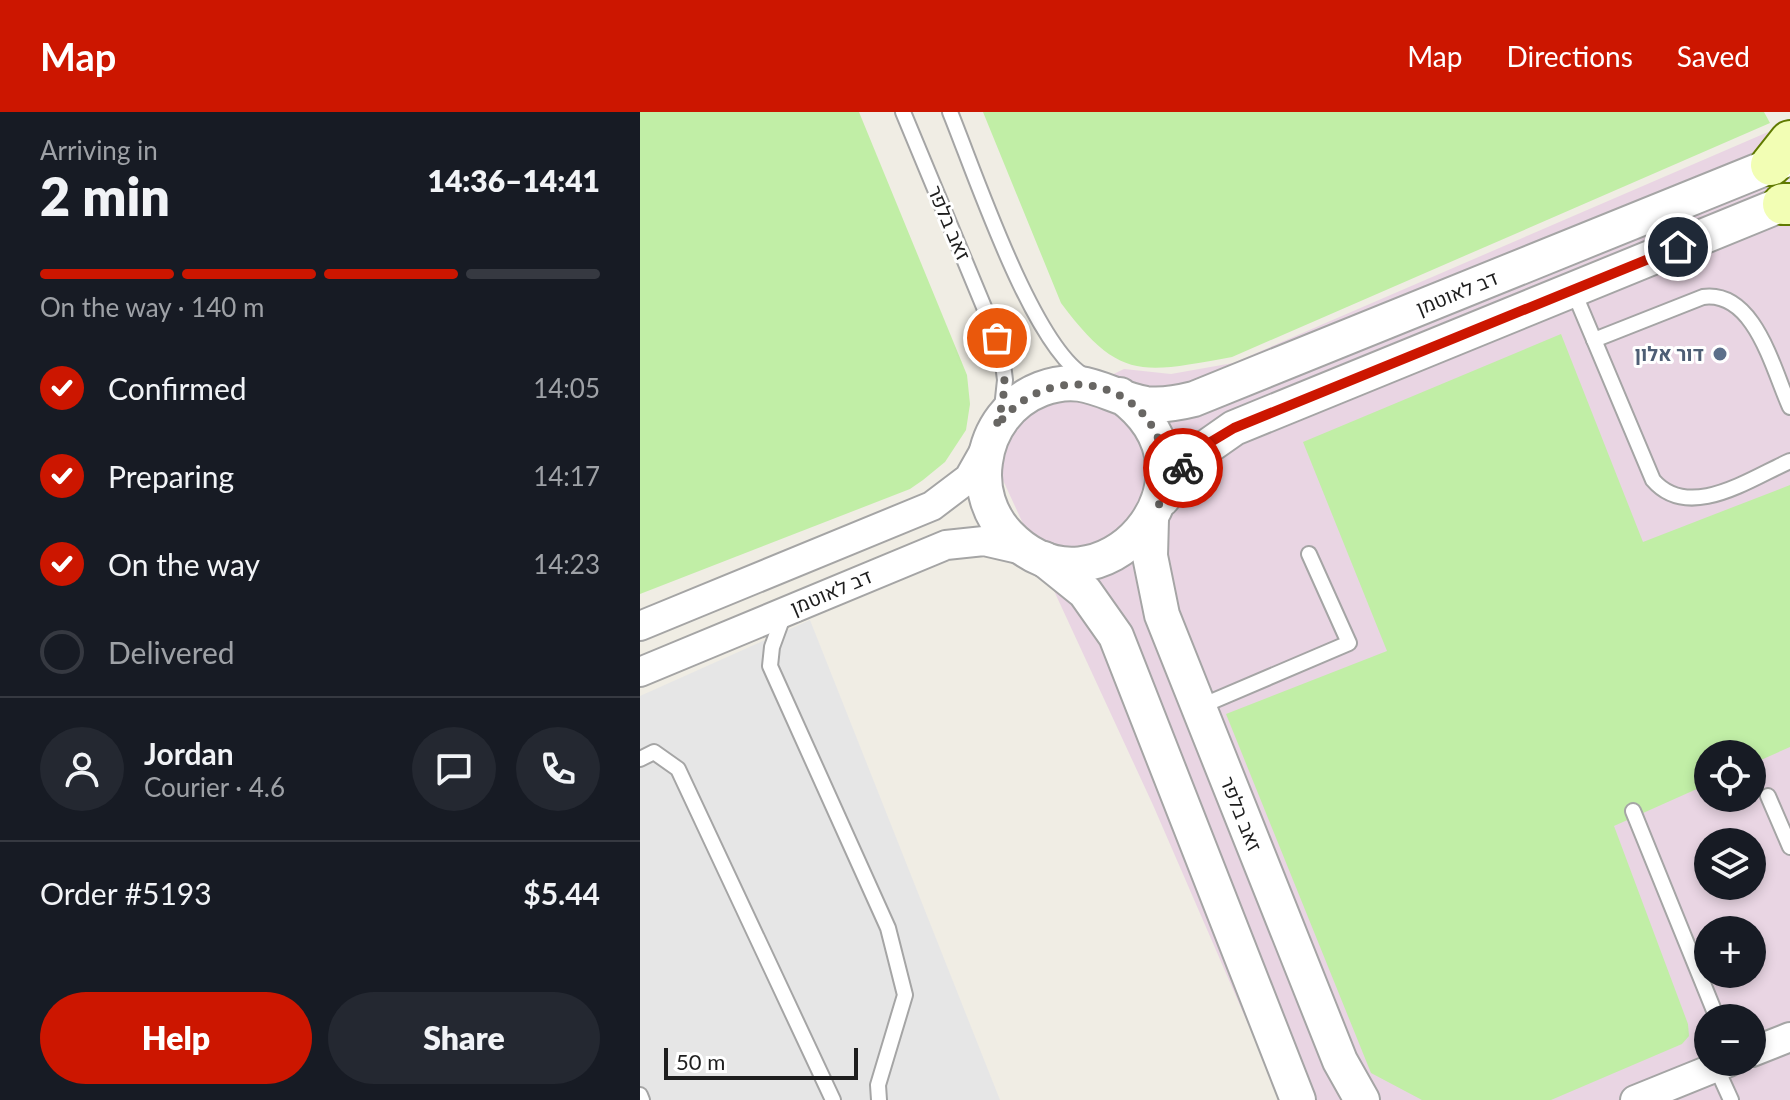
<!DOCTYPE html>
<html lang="en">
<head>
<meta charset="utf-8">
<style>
  :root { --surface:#171b24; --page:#242831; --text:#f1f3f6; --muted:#9ea1a6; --line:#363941; --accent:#cc1600 }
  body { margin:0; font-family:Lato,Heebo,sans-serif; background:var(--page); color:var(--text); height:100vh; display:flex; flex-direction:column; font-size:30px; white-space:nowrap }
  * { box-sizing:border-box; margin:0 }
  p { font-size:26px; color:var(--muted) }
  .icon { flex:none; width:44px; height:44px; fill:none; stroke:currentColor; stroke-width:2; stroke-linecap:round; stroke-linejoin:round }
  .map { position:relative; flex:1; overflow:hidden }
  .details { display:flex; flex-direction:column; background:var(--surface); width:640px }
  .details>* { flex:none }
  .controls { position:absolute; left:1054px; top:628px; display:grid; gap:16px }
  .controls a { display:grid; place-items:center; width:72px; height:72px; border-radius:50%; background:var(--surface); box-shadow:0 4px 12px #0003; font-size:40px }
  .scale { position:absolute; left:24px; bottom:20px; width:194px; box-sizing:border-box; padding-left:8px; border:4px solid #1e1e1e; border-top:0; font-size:22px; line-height:28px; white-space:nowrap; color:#1e1e1e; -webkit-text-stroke:6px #fff; paint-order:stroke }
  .pin { position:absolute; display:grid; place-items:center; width:68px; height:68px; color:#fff; margin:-34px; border:4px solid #fff; border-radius:50%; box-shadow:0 2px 8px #0007 }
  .courier { position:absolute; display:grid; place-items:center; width:80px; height:80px; margin:-40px; border:6px solid #cc1600; border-radius:50%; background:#fff; color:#222; box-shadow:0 2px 10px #0007 }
  .overview em { font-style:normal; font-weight:800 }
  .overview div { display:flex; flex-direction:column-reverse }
  .overview { display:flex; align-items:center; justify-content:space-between; height:136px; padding:0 40px }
  h1 { font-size:52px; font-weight:800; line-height:60px }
  .bar { display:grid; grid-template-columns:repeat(4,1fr); gap:12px 8px; align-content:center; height:96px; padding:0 40px }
  .bar i { height:10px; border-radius:6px; background:var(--line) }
  .bar .selected { background:var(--accent) }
  .bar p { grid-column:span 4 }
  .line { display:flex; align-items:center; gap:20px; padding:0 40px; border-top:2px solid var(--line) }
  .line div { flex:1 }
  .round { display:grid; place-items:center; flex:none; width:84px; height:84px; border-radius:42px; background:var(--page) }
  ol { padding:0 40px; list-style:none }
  li { display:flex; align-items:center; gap:24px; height:88px }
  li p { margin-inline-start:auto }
  li .icon { padding:8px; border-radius:50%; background:var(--accent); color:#fff; stroke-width:4 }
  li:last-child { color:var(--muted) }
  li i { width:44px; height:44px; border:4px solid var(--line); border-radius:50% }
  .action { display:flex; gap:16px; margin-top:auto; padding:16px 40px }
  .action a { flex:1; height:92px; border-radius:48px; background:var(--accent); color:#fff; font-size:32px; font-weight:800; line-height:92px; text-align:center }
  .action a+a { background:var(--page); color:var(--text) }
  header { display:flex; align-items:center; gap:48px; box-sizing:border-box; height:112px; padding:0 40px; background:var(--accent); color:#fff }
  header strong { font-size:38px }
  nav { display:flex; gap:44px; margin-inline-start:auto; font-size:28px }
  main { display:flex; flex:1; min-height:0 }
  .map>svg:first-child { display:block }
  .industrial { fill:#e9d5e3; fill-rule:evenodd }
  .grass { fill:#c1eea6 }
  .parking { fill:#e6e6e6 }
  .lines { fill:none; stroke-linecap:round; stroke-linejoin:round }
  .service-casing { stroke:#a5a5a5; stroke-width:18 }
  .minor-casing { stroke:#a5a5a5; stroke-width:32 }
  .tertiary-casing { stroke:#a5a5a5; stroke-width:38 }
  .secondary-casing { stroke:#607a00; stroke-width:44 }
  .service { stroke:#fff; stroke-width:14 }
  .minor { stroke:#fff; stroke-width:28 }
  .tertiary { stroke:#fff; stroke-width:34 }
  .secondary { stroke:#f2feb4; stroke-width:40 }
  .done { stroke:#686663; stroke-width:8; stroke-dasharray:0 14.4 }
  .route { stroke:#cc1600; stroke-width:10 }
  .service-dot { fill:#5c6f8a; stroke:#fff; stroke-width:3 }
  .labels { text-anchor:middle; stroke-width:6; stroke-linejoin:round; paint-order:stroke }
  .street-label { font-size:20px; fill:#1e1e1e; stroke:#fff }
  .service-label { font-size:20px; font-weight:bold; fill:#4e5e75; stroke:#fff; text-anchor:end }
</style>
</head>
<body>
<header>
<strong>Map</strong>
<nav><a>Map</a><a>Directions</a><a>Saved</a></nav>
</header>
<main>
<section class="details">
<div class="overview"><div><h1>2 min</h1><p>Arriving in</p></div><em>14:36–14:41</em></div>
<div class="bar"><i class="selected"></i><i class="selected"></i><i class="selected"></i><i></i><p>On the way · 140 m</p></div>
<ol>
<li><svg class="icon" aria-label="check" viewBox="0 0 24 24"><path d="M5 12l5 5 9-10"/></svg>Confirmed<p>14:05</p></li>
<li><svg class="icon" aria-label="check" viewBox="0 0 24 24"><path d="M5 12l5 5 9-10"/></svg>Preparing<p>14:17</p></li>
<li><svg class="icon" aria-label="check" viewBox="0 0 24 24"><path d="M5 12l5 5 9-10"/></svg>On the way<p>14:23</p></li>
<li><i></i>Delivered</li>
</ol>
<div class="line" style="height:144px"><a class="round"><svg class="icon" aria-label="person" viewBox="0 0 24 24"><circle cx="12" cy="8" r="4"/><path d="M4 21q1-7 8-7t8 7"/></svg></a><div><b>Jordan</b><p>Courier · 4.6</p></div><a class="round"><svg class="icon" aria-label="chat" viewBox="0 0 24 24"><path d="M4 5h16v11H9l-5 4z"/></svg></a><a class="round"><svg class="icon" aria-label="phone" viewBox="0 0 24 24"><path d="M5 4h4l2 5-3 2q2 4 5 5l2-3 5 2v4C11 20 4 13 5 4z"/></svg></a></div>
<div class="line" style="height:104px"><div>Order #5193</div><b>$5.44</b></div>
<div class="action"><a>Help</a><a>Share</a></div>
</section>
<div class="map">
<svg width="1150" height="988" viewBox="0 0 1150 988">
  <rect width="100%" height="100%" fill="#f0ede4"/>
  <path class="industrial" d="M1128,20L1150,78V988H641L513,693L343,325L484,257L531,262L593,251ZM1068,642H1112V686H1068ZM1068,730H1112V774H1068ZM1068,818H1112V862H1068ZM1068,906H1112V950H1068Z"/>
  <g class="grass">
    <polygon points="0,0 219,0 327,263 330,292 326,318 305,350 283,368 270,377 0,482"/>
    <path d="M343,0H1124L1130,11L592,245C502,261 480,270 421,191Z"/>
    <polygon points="921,222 1003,430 1150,373 1150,635 1112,652 1112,642 1068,642 1068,672 974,714 1048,912 1049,924 1042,932 911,988 782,988 731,961 586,602 747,539 663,330"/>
  </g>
  <polygon class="parking" points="170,508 360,988 0,988 0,584"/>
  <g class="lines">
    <g class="service-casing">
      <g id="service">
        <polyline points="263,0 361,236 365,268 362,296"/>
        <path d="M310,0C335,61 393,236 446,265"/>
        <path d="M933,178L1013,368C1049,410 1111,366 1150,349"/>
        <path d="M954,228L1063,185C1115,178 1133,258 1150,295"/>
        <polyline points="144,502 132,535 130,554 248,816 265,883 238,973 239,988"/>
        <polyline points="559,595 709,531 669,442"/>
        <polyline points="0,647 14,640 38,657 193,988"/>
        <polyline points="1128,684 1150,735"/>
        <polyline points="993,699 1077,906"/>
        <polyline points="1076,955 1091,988"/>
        <polyline points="0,983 2,988"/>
      </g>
    </g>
    <g class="minor-casing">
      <g id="minor">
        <polyline points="0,514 292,394 329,366 346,336"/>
        <polyline points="0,560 306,433 344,429 387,439"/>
        <polyline points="1112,940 1150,925"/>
        <polyline points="995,988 1089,950"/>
      </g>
    </g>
    <g class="tertiary-casing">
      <g id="tertiary">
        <path d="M480,283C594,365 458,517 368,423C349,403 341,376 345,350C349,317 370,289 401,277C446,260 466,285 506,292C522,294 538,291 554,287L1150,46"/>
        <polyline points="522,387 554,344 594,316 1150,89"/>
        <polyline points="511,407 510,444 522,503 700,949 722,988"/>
        <polyline points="404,447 445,480 476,524 658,988"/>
      </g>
    </g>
    <g class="secondary-casing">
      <g id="secondary">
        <polyline points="1131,53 1150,29"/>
        <polyline points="1143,92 1150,92"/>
      </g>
    </g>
    <use href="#service" class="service"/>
    <use href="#minor" class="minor"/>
    <use href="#tertiary" class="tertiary"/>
    <use href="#secondary" class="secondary"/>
  </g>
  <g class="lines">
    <path class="done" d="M357,226C368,257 366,284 356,315C423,226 554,288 518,394L543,356"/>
    <polyline class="route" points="543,356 569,331 594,316 1038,135"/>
  </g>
  <circle class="service-dot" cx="1080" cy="242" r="8"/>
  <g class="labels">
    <g class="street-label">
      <text transform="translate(309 111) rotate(67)" y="7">זאב בלפר</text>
      <text transform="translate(817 181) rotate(-22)" y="7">דב לאוטמן</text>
      <text transform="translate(191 480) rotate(-23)" y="7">דב לאוטמן</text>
      <text transform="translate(601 702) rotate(68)" y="7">זאב בלפר</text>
    </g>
    <g class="service-label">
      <text x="1064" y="249">דור אלון</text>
    </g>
  </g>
</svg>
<div class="controls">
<a><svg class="icon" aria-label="locate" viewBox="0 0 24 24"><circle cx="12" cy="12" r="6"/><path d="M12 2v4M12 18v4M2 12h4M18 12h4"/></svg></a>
<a><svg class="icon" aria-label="layers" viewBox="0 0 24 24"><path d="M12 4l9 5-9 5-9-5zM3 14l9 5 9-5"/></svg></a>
<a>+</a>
<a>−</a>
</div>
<div class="scale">50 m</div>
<div class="pin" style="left:357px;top:226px;background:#ea580c"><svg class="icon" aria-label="bag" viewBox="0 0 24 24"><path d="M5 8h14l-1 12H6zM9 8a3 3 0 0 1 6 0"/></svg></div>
<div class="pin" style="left:1038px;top:135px;background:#1f2937"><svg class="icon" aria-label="home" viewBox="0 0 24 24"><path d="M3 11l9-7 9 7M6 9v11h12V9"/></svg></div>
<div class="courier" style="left:543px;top:356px"><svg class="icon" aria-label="bike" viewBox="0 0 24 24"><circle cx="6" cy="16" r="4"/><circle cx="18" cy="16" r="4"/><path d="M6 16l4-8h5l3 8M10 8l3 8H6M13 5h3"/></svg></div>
</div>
</main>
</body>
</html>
